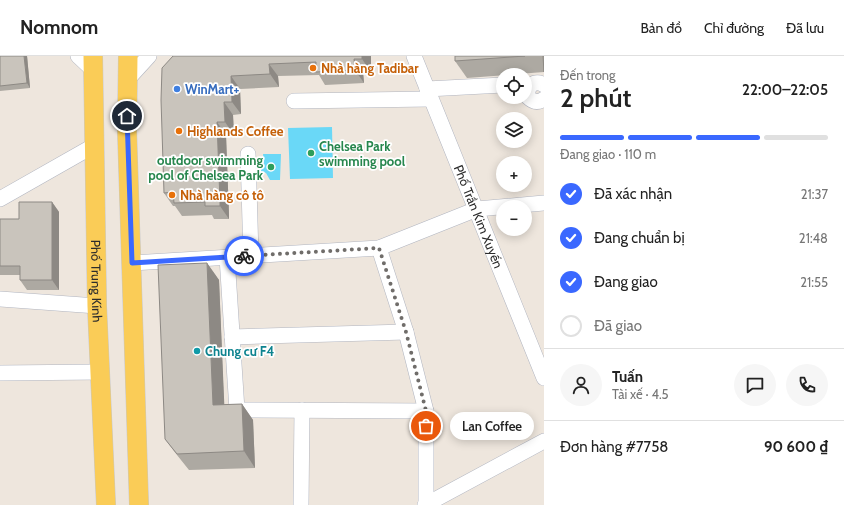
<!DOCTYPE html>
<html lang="vi">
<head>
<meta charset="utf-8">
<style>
  :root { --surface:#fff; --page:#f6f6f6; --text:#222; --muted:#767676; --line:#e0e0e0; --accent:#3a68ff }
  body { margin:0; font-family:Cabin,sans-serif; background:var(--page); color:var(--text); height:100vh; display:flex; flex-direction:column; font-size:15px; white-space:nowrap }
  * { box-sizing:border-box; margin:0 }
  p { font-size:13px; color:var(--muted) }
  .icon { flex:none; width:22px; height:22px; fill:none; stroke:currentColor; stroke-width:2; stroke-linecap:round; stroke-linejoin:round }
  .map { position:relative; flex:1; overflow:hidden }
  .details { display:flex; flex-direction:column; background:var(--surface); width:300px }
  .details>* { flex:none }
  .buttons { position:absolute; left:496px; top:12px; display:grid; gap:8px }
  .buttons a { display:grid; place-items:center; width:36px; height:36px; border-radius:50%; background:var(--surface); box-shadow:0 2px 10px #0003; font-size:20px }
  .pin { position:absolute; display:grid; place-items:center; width:34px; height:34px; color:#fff; margin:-17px; border:2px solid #fff; border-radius:50%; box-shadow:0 1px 4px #0007 }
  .courier { position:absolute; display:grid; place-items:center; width:40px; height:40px; margin:-20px; border:3px solid #3a68ff; border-radius:50%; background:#fff; color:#222; box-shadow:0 1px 5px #0007 }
  .bubble { position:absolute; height:28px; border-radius:14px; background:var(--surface); box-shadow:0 2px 10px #0003; font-size:13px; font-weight:600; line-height:28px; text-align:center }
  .overview em { font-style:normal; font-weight:600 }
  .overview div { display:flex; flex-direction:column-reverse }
  .overview { display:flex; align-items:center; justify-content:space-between; height:68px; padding:0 16px }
  h1 { font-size:26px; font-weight:600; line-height:30px }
  .bar { display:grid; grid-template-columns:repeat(4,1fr); gap:6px 4px; align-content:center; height:48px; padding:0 16px }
  .bar i { height:5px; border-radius:3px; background:var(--line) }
  .bar .active { background:var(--accent) }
  .bar p { grid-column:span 4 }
  .line { display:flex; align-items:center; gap:10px; padding:0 16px; border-top:1px solid var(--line) }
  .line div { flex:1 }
  .round { display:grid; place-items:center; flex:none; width:42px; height:42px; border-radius:21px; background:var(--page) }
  ol { padding:0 16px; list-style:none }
  li { display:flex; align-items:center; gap:12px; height:44px }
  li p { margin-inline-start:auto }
  li .icon { padding:4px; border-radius:50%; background:var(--accent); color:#fff; stroke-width:4 }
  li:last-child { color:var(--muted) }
  li i { width:22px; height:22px; border:2px solid var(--line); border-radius:50% }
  header { display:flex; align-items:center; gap:24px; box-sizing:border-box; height:56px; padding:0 20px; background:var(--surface); border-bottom:1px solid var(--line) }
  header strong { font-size:19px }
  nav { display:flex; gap:22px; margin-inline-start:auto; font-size:14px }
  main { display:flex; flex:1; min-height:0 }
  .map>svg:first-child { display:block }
  .water { fill:#6ad8f7 }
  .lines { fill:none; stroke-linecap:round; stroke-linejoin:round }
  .minor-casing { stroke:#b1b5c0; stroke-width:16 }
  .major-casing { stroke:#c8c8c8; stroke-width:20 }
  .minor { stroke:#fff; stroke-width:15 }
  .major { stroke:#facc57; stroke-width:19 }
  .wall { fill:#ada9a2 }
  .shaded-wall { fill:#8d8984 }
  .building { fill:#c9c4bc; stroke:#8d8984 }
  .done { stroke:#706d6a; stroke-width:4; stroke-dasharray:0 7.2 }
  .route { stroke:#3a68ff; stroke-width:5 }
  .food-dot { fill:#e8710a; stroke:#fff; stroke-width:1.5 }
  .shop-dot { fill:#3f7fe0; stroke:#fff; stroke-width:1.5 }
  .leisure-dot { fill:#2e9e5b; stroke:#fff; stroke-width:1.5 }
  .culture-dot { fill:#0f9aa8; stroke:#fff; stroke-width:1.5 }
  .labels { text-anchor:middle; stroke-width:3.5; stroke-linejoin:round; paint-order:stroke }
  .food-label { font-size:13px; font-weight:bold; fill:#c56008; stroke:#fff; text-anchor:start }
  .shop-label { font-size:13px; font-weight:bold; fill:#366cbe; stroke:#fff; text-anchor:start }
  .leisure-label { font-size:13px; font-weight:bold; fill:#27864d; stroke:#fff; text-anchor:start }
  .street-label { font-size:13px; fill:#2c2c2c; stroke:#fff }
  .culture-label { font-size:13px; font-weight:bold; fill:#0d838f; stroke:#fff; text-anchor:start }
</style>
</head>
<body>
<header>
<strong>Nomnom</strong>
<nav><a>Bản đồ</a><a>Chỉ đường</a><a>Đã lưu</a></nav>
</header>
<main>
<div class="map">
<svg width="544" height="449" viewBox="0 0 544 449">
  <rect width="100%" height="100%" fill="#eee6dd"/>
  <g class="water">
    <polygon points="332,71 333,122 290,123 288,72"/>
    <polygon points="263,98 281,98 280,124 270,124 266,117 261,115 264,106"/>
  </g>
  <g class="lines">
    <g class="minor-casing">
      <g id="minor">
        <polyline points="78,0 94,15"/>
        <path id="s1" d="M414,0L544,322"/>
        <polyline points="128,23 149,0"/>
        <path d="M544,29C535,23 526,30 528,41C533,46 538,47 544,43"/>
        <polyline points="427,33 503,29"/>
        <polyline points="294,45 430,43"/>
        <polyline points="248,98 251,200"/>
        <polyline points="0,143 95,89"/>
        <polyline points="379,192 406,276 426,355 426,449"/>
        <polyline points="227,201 237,354 426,355"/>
        <polyline points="132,207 379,192 477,153 544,147"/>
        <polyline points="0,243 97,250"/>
        <polyline points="232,281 406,276"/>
        <polyline points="0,317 100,316"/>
        <polyline points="301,449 302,354"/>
        <polyline points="425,449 544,385"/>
      </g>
    </g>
    <g class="major-casing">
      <g id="major">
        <path id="s2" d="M93,0L97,250L106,449"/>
        <polyline points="128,0 127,74 139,449"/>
      </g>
    </g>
    <use href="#minor" class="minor"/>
    <use href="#major" class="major"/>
  </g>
  <g class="wall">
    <polygon points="0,0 27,0 30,32 0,35"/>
    <polygon points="173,0 371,0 371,16 363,16 364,27 325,29 319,19 278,20 279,31 240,33 241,58 233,59 234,79 226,79 229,159 229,163 214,163 212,159 182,160 175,150 173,150 164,137"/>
    <polygon points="455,0 544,0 544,16 467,22 455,5"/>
    <polygon points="52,146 59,156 59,234 27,234 20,224 20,219 0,219 0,163 19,163"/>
    <polygon points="207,207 219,224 224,349 242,348 253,364 255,412 189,414 177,399 165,383"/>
  </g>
  <g class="shaded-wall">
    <polygon points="24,0 27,0 30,32 27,27"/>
    <polygon points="362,0 371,0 371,16 362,3"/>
    <polygon points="354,3 363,16 364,27 355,14"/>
    <polygon points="269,8 278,20 279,31 270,18"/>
    <polygon points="231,20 240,33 241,58 232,46"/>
    <polygon points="224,46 233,59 234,79 225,66"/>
    <polygon points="217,66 226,79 229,159 229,163 220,150"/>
    <polygon points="52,146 59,156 59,234 52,224"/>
    <polygon points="207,207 219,224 225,365 213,349"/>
    <polygon points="242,348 253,364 255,412 244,395"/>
  </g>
  <g class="building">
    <polygon points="0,0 24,0 27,27 0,30"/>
    <polygon points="173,0 362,0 362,3 354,3 355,14 316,16 316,6 269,8 270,18 231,20 232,46 224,46 225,66 217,66 220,146 220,150 205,150 205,146 174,147 173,136 164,137 161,44 162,12"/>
    <polygon points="455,0 525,0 455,5"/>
    <polygon points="543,0 544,0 544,16"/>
    <polygon points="19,146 52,146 52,224 20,224 20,210 0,210 0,163 19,163"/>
    <polygon points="207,207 213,349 242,348 244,395 177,398 165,383 158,209"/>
  </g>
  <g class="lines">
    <polyline class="done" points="244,200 379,192 406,276 426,355 426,370"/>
    <polyline class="route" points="127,60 132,207 244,200"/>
  </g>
  <g class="food-dot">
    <circle cx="313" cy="12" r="4"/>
    <circle cx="179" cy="75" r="4"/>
    <circle cx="172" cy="139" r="4"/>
  </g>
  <circle class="shop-dot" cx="177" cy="33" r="4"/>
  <g class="leisure-dot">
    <circle cx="311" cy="97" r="4"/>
    <circle cx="271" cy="111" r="4"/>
  </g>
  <circle class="culture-dot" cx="197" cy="295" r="4"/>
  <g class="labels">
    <g class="food-label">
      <text x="321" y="17">Nhà hàng Tadibar</text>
      <text x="187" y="80">Highlands Coffee</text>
      <text x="180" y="144">Nhà hàng cô tô</text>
    </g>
    <g class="shop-label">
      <text x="185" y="38">WinMart+</text>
    </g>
    <g class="leisure-label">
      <text x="319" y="95">Chelsea Park<tspan x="319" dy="15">swimming pool</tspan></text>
      <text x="263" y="109" text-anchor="end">outdoor swimming<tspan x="263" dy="15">pool of Chelsea Park</tspan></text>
    </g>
    <g class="street-label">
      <text dy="5" stroke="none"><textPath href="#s1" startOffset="173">Phố Trần Kim Xuyến</textPath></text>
      <text dy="5" stroke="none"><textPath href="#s2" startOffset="225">Phố Trung Kính</textPath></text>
    </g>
    <g class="culture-label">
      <text x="205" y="300">Chung cư F4</text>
    </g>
  </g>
</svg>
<div class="buttons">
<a><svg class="icon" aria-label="locate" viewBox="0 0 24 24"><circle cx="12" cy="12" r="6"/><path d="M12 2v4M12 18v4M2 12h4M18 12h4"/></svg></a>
<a><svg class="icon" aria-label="layers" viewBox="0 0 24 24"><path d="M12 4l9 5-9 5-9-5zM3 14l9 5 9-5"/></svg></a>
<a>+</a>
<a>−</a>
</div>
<div class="pin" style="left:426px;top:370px;background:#ea580c"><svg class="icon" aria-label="bag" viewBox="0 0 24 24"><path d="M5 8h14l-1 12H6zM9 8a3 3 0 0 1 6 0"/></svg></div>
<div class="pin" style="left:127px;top:60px;background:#1f2937"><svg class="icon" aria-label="home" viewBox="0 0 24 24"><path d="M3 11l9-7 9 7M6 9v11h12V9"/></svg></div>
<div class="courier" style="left:244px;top:200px"><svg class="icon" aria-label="bike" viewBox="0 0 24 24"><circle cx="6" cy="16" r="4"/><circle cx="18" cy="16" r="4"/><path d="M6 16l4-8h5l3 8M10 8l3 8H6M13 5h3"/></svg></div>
<div class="bubble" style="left:450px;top:356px;width:84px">Lan Coffee</div>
</div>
<section class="details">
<div class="overview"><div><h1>2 phút</h1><p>Đến trong</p></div><em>22:00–22:05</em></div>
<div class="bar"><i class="active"></i><i class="active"></i><i class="active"></i><i></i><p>Đang giao · 110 m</p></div>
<ol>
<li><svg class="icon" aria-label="check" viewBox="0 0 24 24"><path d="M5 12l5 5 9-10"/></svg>Đã xác nhận<p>21:37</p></li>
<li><svg class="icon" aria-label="check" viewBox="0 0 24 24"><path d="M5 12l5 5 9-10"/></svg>Đang chuẩn bị<p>21:48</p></li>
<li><svg class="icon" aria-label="check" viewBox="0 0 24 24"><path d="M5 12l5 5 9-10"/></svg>Đang giao<p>21:55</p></li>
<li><i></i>Đã giao</li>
</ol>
<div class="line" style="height:72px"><a class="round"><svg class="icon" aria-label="person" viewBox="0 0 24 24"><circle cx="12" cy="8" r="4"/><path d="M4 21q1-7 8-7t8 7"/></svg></a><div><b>Tuấn</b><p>Tài xế · 4.5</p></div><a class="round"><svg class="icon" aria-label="chat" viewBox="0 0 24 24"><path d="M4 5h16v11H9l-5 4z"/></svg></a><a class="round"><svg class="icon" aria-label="phone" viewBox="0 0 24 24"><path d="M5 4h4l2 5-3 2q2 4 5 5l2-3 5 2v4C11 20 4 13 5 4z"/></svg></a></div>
<div class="line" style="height:52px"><div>Đơn hàng #7758</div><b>90 600 ₫</b></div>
</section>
</main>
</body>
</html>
